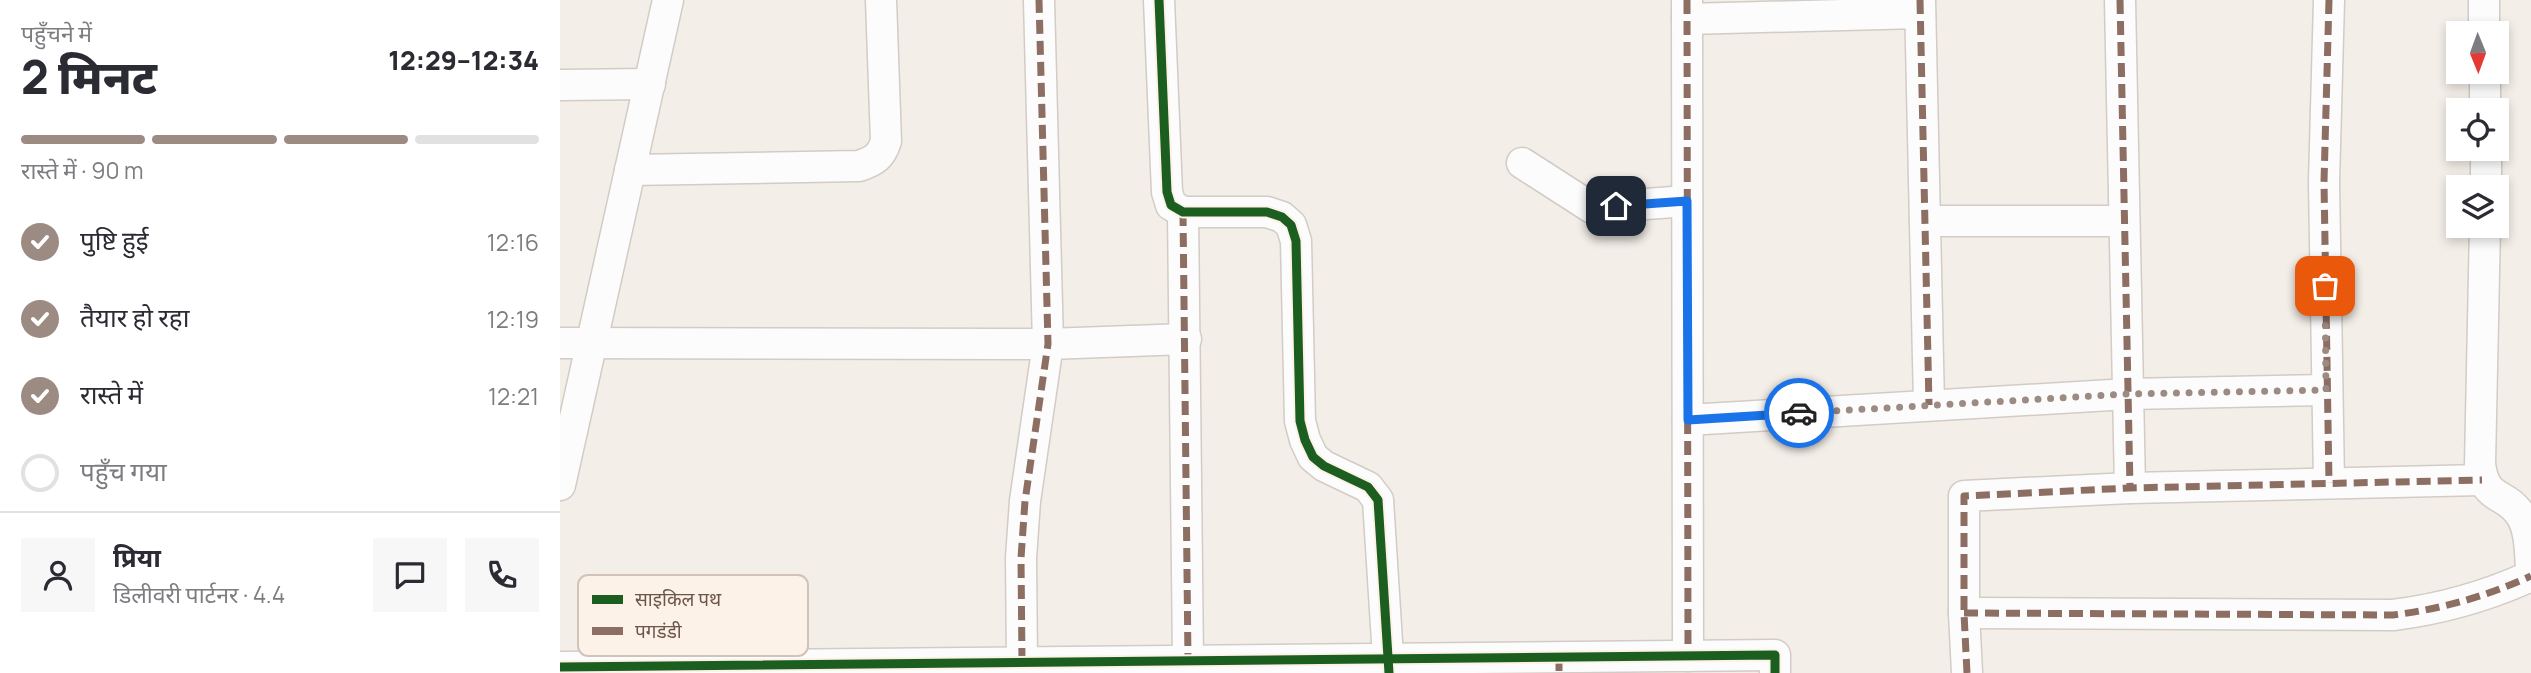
<!DOCTYPE html>
<html lang="hi">
<head>
<meta charset="utf-8">
<style>
  :root { --surface:#fff; --page:#f7f7f7; --text:#2b2b33; --muted:#7c7c81; --line:#e1e1e2; --accent:#9c8b83 }
  body { margin:0; font-family:Manrope,"Noto Sans Devanagari",sans-serif; background:var(--page); color:var(--text); height:100vh; display:flex; flex-direction:column; font-size:26px; white-space:nowrap }
  * { box-sizing:border-box; margin:0 }
  p { font-size:23px; color:var(--muted) }
  .icon { flex:none; width:38px; height:38px; fill:none; stroke:currentColor; stroke-width:2; stroke-linecap:round; stroke-linejoin:round }
  .map { position:relative; flex:1; overflow:hidden }
  .drawer { display:flex; flex-direction:column; background:var(--surface); width:560px }
  .drawer>* { flex:none }
  .needle { width:46px; rotate:179deg }
  .controls { position:absolute; left:1886px; top:21px; display:grid; gap:14px }
  .controls a { display:grid; place-items:center; width:63px; height:63px; border-radius:0px; background:var(--surface); box-shadow:0 4px 10px #0003; font-size:35px }
  .pin { position:absolute; display:grid; place-items:center; width:60px; height:60px; color:#fff; margin:-30px; border-radius:14px; box-shadow:0 4px 10px #0006 }
  .courier { position:absolute; display:grid; place-items:center; width:70px; height:70px; margin:-35px; border:5px solid #1a73e8; border-radius:50%; background:#fff; color:#222; box-shadow:0 2px 9px #0007 }
  .headline em { font-style:normal; font-weight:800 }
  .headline div { display:flex; flex-direction:column-reverse }
  .headline { display:flex; align-items:center; justify-content:space-between; height:119px; padding:0 21px }
  h1 { font-size:46px; font-weight:800; line-height:52px }
  .bar { display:grid; grid-template-columns:repeat(4,1fr); gap:10px 7px; align-content:center; height:84px; padding:0 21px }
  .bar i { height:9px; border-radius:5px; background:var(--line) }
  .bar .active { background:var(--accent) }
  .bar p { grid-column:span 4 }
  .line { display:flex; align-items:center; gap:18px; padding:0 21px; border-top:2px solid var(--line) }
  .line div { flex:1 }
  .round { display:grid; place-items:center; flex:none; width:74px; height:74px; border-radius:0px; background:var(--page) }
  ol { padding:0 21px; list-style:none }
  li { display:flex; align-items:center; gap:21px; height:77px }
  li p { margin-inline-start:auto }
  li .icon { padding:7px; border-radius:50%; background:var(--accent); color:#fff; stroke-width:4 }
  li:last-child { color:var(--muted) }
  li i { width:38px; height:38px; border:4px solid var(--line); border-radius:50% }
  main { display:flex; flex:1; min-height:0 }
  .map>svg:first-child { display:block }
  .lines { fill:none; stroke-linecap:round; stroke-linejoin:round }
  .minor-casing { stroke:#d2cbc6; stroke-width:33 }
  .minor { stroke:#fdfcfc; stroke-width:30 }
  .quiet { stroke:#8d6e63; stroke-width:7; stroke-dasharray:14 7; stroke-linecap:butt }
  .cycleway-casing { stroke:#fcf2e8; stroke-width:13 }
  .cycleway { stroke:#1b5e20; stroke-width:9 }
  .done { stroke:#9c8b83; stroke-width:7; stroke-dasharray:0 12.6 }
  .route { stroke:#1a73e8; stroke-width:9 }
  .key { fill:#fcf2e8; stroke:#d1c3b9; stroke-width:2 }
  .key-label { font-size:19px; fill:#6d554c }
</style>
</head>
<body>
<main>
<section class="drawer">
<div class="headline"><div><h1>2 मिनट</h1><p>पहुँचने में</p></div><em>12:29–12:34</em></div>
<div class="bar"><i class="active"></i><i class="active"></i><i class="active"></i><i></i><p>रास्ते में · 90 m</p></div>
<ol>
<li><svg class="icon" aria-label="check" viewBox="0 0 24 24"><path d="M5 12l5 5 9-10"/></svg>पुष्टि हुई<p>12:16</p></li>
<li><svg class="icon" aria-label="check" viewBox="0 0 24 24"><path d="M5 12l5 5 9-10"/></svg>तैयार हो रहा<p>12:19</p></li>
<li><svg class="icon" aria-label="check" viewBox="0 0 24 24"><path d="M5 12l5 5 9-10"/></svg>रास्ते में<p>12:21</p></li>
<li><i></i>पहुँच गया</li>
</ol>
<div class="line" style="height:126px"><a class="round"><svg class="icon" aria-label="person" viewBox="0 0 24 24"><circle cx="12" cy="8" r="4"/><path d="M4 21q1-7 8-7t8 7"/></svg></a><div><b>प्रिया</b><p>डिलीवरी पार्टनर · 4.4</p></div><a class="round"><svg class="icon" aria-label="chat" viewBox="0 0 24 24"><path d="M4 5h16v11H9l-5 4z"/></svg></a><a class="round"><svg class="icon" aria-label="phone" viewBox="0 0 24 24"><path d="M5 4h4l2 5-3 2q2 4 5 5l2-3 5 2v4C11 20 4 13 5 4z"/></svg></a></div>
</section>
<div class="map">
<svg width="1971" height="673" viewBox="0 0 1971 673">
  <rect width="100%" height="100%" fill="#f4eee8"/>
  <g class="lines">
    <g class="minor-casing">
      <g id="minor">
        <polyline points="599,0 607,192 611,205 623,212 707,212 722,217 731,225 736,241 740,421 745,440 753,457 764,466 808,487 818,500 829,673"/>
        <polyline points="1127,0 1128,656"/>
        <polyline points="1360,0 1369,405"/>
        <polyline points="1560,0 1570,488"/>
        <polyline points="1769,0 1764,182 1769,483"/>
        <polyline points="1924,0 1924,33"/>
        <polyline points="1127,19 1360,13"/>
        <polyline points="1925,72 1925,110"/>
        <polyline points="0,85 90,84"/>
        <polyline points="1926,149 1926,187"/>
        <polyline points="962,163 1032,208 1127,201"/>
        <path d="M70,170L299,166C314,161 321,157 326,141L321,0"/>
        <polyline points="623,212 628,661"/>
        <polyline points="1365,221 1564,221"/>
        <path d="M1925,226L1920,464C1925,502 1944,491 1960,514C1970,528 1970,552 1971,569"/>
        <polyline points="0,343 488,344 626,339"/>
        <polyline points="1128,420 1568,394 1766,390"/>
        <polyline points="0,485 108,0"/>
        <path d="M1404,613L1833,615C1882,609 1927,596 1971,576"/>
        <polyline points="462,662 461,558 465,501 488,344 479,0"/>
        <polyline points="0,667 1215,655 1215,673"/>
        <polyline points="1407,673 1404,613 1404,496 1570,488 1922,480"/>
      </g>
    </g>
    <use href="#minor" class="minor"/>
    <g class="quiet">
      <polyline points="1127,0 1128,656"/>
      <polyline points="1360,0 1369,405"/>
      <polyline points="1560,0 1570,488"/>
      <polyline points="1769,0 1764,182 1769,483"/>
      <polyline points="623,212 628,661"/>
      <path d="M1404,613L1833,615C1882,609 1927,596 1971,576"/>
      <polyline points="999,657 999,673"/>
      <polyline points="462,662 461,558 465,501 488,344 479,0"/>
      <polyline points="1407,673 1404,613 1404,496 1570,488 1922,480"/>
    </g>
    <g class="cycleway-casing">
      <g id="cycleway">
        <polyline points="599,0 607,192 611,205 623,212 707,212 722,217 731,225 736,241 740,421 745,440 753,457 764,466 808,487 818,500 829,673"/>
        <polyline points="0,667 1215,655 1215,673"/>
      </g>
    </g>
    <use href="#cycleway" class="cycleway"/>
  </g>
  <g class="lines">
    <polyline class="done" points="1239,413 1568,394 1766,390 1765,286"/>
    <polyline class="route" points="1056,206 1127,201 1128,420 1239,413"/>
  </g>
  <rect x="18" y="575" width="230" height="81" rx="10" class="key"/>
  <rect x="32" y="595" width="31" height="9" fill="#1b5e20"/>
  <rect x="32" y="627" width="31" height="8" fill="#8d6e63"/>
  <g class="key-label">
    <text x="75" y="606">साइकिल पथ</text>
    <text x="75" y="638">पगडंडी</text>
  </g>
</svg>
<div class="controls">
<a><svg class="needle" viewBox="-14 -14 28 28"><path d="M0-13l5 13h-10z" fill="#e53935"/><path d="M0 13l5-13h-10z" fill="#7c7c81"/></svg></a>
<a><svg class="icon" aria-label="locate" viewBox="0 0 24 24"><circle cx="12" cy="12" r="6"/><path d="M12 2v4M12 18v4M2 12h4M18 12h4"/></svg></a>
<a><svg class="icon" aria-label="layers" viewBox="0 0 24 24"><path d="M12 4l9 5-9 5-9-5zM3 14l9 5 9-5"/></svg></a>
</div>
<div class="pin" style="left:1765px;top:286px;background:#ea580c"><svg class="icon" aria-label="bag" viewBox="0 0 24 24"><path d="M5 8h14l-1 12H6zM9 8a3 3 0 0 1 6 0"/></svg></div>
<div class="pin" style="left:1056px;top:206px;background:#1f2937"><svg class="icon" aria-label="home" viewBox="0 0 24 24"><path d="M3 11l9-7 9 7M6 9v11h12V9"/></svg></div>
<div class="courier" style="left:1239px;top:413px"><svg class="icon" aria-label="car" viewBox="0 0 24 24"><path d="M5 17H2v-5l4-1 3-4h7l3 4 3 1v5h-3M9 17h6M6 11h13"/><circle cx="7" cy="17" r="2"/><circle cx="17" cy="17" r="2"/></svg></div>
</div>
</main>
</body>
</html>
